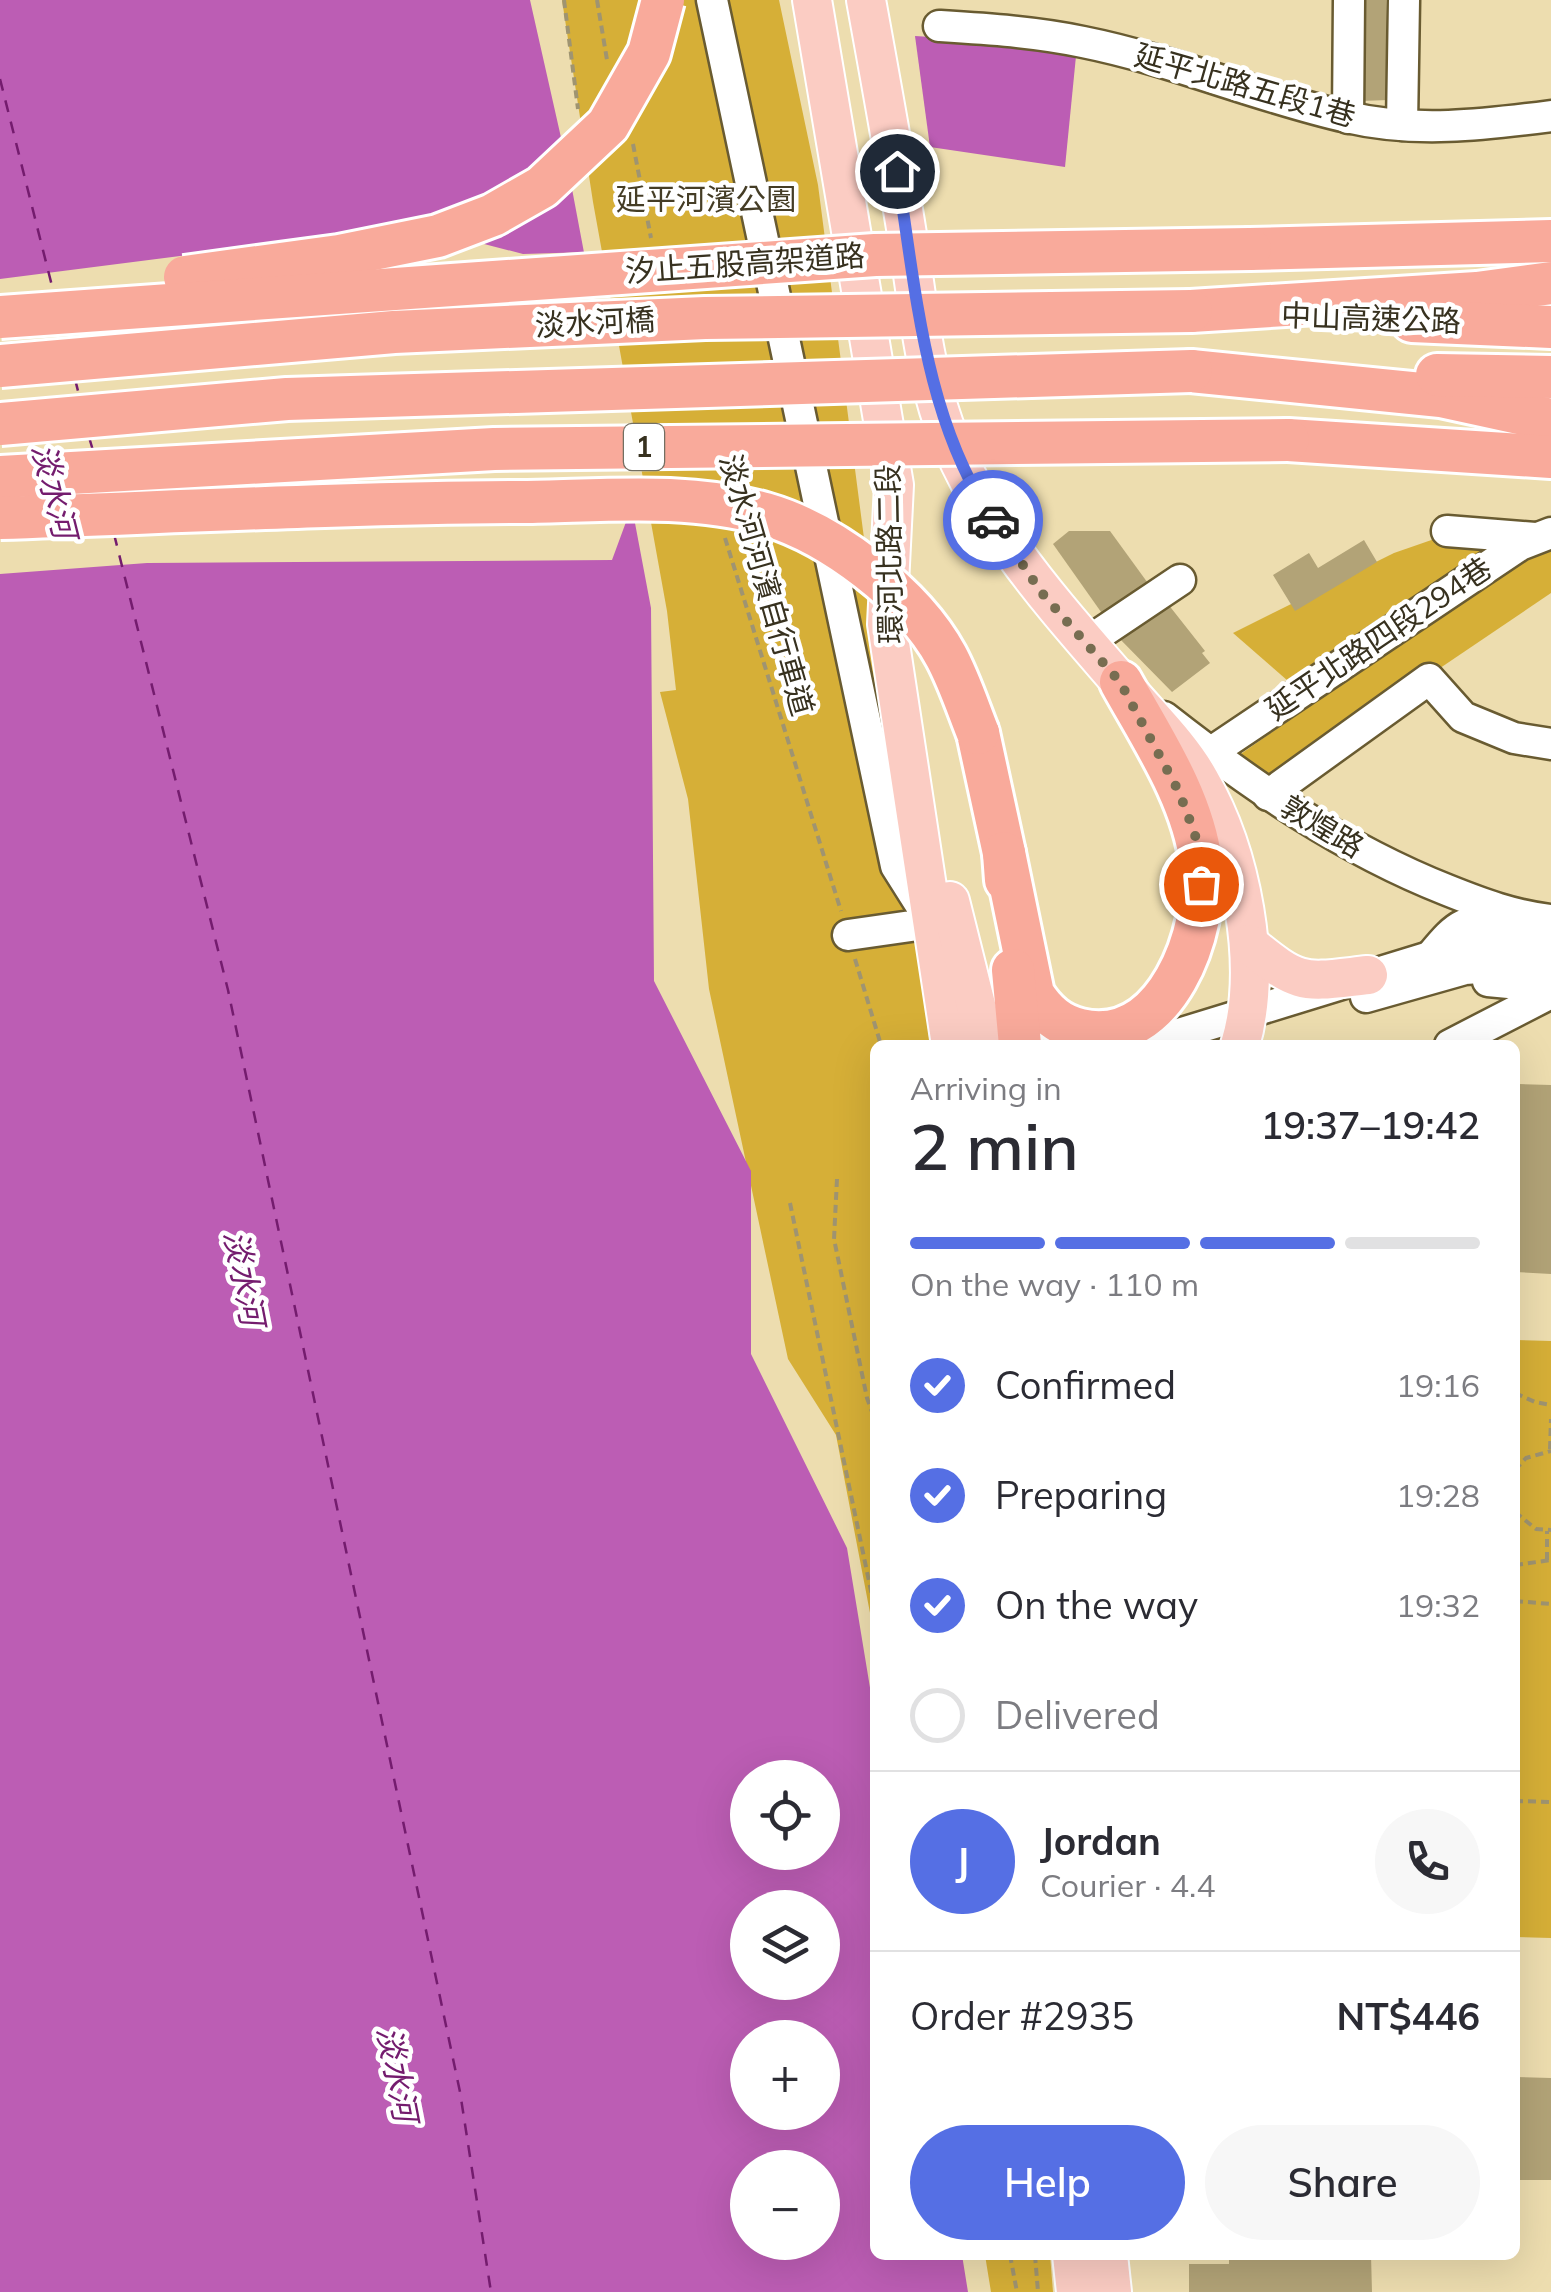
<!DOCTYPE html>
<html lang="en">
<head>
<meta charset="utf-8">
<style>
  :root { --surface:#fff; --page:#f7f7f7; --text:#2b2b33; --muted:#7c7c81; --line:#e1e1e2; --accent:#556fe4 }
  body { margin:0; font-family:Mulish,"Noto Sans TC",sans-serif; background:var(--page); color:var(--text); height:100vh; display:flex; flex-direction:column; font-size:38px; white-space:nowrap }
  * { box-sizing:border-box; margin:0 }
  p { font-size:32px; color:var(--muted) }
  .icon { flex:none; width:55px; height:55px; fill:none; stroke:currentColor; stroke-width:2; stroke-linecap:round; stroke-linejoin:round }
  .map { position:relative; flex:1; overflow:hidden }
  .sheet { position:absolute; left:870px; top:1040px; width:650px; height:1220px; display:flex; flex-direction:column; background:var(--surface); border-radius:15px; box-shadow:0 10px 40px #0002 }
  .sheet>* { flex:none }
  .buttons { position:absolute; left:730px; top:1760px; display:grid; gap:20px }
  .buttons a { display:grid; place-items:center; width:110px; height:110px; border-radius:50%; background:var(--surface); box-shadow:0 10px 40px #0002; font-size:50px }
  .pin { position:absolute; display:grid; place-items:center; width:85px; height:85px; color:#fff; margin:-42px; border:5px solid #fff; border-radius:50%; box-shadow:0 2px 10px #0007 }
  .courier { position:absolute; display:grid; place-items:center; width:100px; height:100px; margin:-50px; border:8px solid #556fe4; border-radius:50%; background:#fff; color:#222; box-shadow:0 2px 12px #0007 }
  .head em { font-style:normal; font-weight:600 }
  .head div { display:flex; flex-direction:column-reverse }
  .head { display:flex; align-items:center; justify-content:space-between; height:170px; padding:0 40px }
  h1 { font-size:65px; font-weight:600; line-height:75px }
  .bar { display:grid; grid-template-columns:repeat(4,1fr); gap:15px 10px; align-content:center; height:120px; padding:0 40px }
  .bar i { height:12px; border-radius:8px; background:var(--line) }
  .bar .current { background:var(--accent) }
  .bar p { grid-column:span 4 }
  .line { display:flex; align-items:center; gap:25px; padding:0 40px; border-top:2px solid var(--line) }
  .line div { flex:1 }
  .round { display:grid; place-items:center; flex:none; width:105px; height:105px; border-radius:52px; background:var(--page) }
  ol { padding:0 40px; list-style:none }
  li { display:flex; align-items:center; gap:30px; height:110px }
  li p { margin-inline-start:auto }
  li .icon { padding:10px; border-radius:50%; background:var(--accent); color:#fff; stroke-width:4 }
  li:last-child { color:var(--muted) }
  li i { width:55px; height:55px; border:5px solid var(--line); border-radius:50% }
  .action { display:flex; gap:20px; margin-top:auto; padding:20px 40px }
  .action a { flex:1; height:115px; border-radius:60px; background:var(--accent); color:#fff; font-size:40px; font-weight:600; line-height:115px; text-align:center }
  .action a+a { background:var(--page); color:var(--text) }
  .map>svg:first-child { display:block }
  .green { fill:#d6af37 }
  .water { fill:#bc5db4; fill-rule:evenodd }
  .pier { fill:#edddaf }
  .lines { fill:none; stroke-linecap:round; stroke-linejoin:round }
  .ferry { stroke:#741c6e; stroke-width:2.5; stroke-dasharray:12 10; stroke-linecap:butt }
  .building { fill:#b2a377 }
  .minor-casing { stroke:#695b31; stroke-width:35 }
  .major-casing { stroke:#fff; stroke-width:42 }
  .highway-casing { stroke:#fff; stroke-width:48 }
  .path { stroke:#9f9471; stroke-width:4; stroke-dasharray:8 5; stroke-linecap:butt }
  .minor { stroke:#fff; stroke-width:30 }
  .major { stroke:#fbccc3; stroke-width:38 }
  .highway { stroke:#f9aa9b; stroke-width:42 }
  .highway-bridge-casing { stroke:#fff; stroke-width:48; stroke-linecap:butt }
  .highway-bridge { stroke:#f9aa9b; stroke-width:42 }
  .done { stroke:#776d51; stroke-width:10; stroke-dasharray:0 18 }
  .route { stroke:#556fe4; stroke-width:12 }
  .labels { text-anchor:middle; stroke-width:9; stroke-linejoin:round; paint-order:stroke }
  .shield { fill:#fff; stroke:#736f62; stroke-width:2.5 }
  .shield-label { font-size:28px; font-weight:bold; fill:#37311f }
  .street-label { font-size:30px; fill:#37311f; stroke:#fff }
  .park-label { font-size:30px; fill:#453d26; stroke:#fff }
  .water-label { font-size:32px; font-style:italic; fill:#741c6e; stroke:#fff }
</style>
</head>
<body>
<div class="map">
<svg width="1551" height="2292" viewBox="0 0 1551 2292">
  <rect width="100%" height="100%" fill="#edddaf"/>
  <g class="green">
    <polygon points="562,0 779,0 818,185 930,1045 875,1045 875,1639 836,1435 788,1359 709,989 688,799 660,692 676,690 667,611 593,202"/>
    <polygon points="1443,536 1507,540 1288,681 1233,633 1394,553"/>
    <polygon points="1551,547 1551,593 1270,783 1238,756 1507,567"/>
    <polygon points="1515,1340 1551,1341 1551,1938 1515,1937"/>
    <polygon points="985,2255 1050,2255 1053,2292 991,2292"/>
  </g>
  <g class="water">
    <path d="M0,0H530L569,173L651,608L654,981L751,1171V1354L847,1548L875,1718V2255H962L968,2292H0ZM748,1778H822V1852H748ZM748,1908H822V1982H748ZM748,2038H822V2112H748ZM748,2168H822V2242H748Z"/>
    <polygon points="915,36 1010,42 1076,56 1065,167 930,147"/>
  </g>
  <polygon class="pier" points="415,226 523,254 589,252 636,503 633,503 612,560 147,563 0,574 0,279"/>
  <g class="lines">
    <g class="ferry">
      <polyline points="0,79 54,294"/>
      <polyline points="75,379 79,395"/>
      <polyline points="89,437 94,454"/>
      <polyline points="114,534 228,990 460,2092 491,2292"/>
    </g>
  </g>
  <g class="building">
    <polygon points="1359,0 1386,0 1388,100 1361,101"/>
    <polygon points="1069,531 1110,531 1150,586 1106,619 1053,544"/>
    <polygon points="1364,540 1377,562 1295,611 1273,575 1309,553 1318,568"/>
    <polygon points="1164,599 1205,651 1202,653 1210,663 1172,692 1117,636"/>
    <polygon points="1519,1084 1551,1085 1551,1274 1515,1272"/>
    <polygon points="1515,2077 1551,2078 1551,2180 1515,2180"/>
    <polygon points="1229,2255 1371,2255 1372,2292 1189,2292 1189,2264 1229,2264"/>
  </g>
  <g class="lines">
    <g class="minor-casing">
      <g id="minor">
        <polyline points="712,0 896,866 932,923 848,935"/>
        <path d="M939,26C987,29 1036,32 1083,42C1173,60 1258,97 1347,117C1414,133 1483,125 1551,116"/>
        <polyline points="1348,118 1349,0"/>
        <polyline points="1402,125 1404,0"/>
        <polyline points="1447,531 1535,538"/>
        <polyline points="1086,643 1180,580"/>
        <path d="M1164,717C1252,786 1343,849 1447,890C1482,904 1514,916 1551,920"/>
        <polyline points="1210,753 1520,545 1551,533"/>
        <polyline points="1268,795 1429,679 1463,717 1514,738 1551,744"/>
        <path d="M1431,956C1459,922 1464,919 1508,921"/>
        <polyline points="1488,981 1551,987"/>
        <polyline points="1366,997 1465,969 1551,963"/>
        <polyline points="1143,1045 1462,947 1492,942 1551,942"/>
        <polyline points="1450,1045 1551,993"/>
      </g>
    </g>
    <g class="major-casing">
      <g id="major">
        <polyline points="812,0 894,485 887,624 951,1045"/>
        <path d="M866,0C881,82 896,164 909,247C918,306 924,369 944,425C983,530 1058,609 1129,692C1153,720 1182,748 1200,781C1241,852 1264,965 1240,1045"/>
        <polyline points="950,901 986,1045"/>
        <path d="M1249,944C1301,987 1303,982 1368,975"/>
        <polyline points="1072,2255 1076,2292"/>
        <polyline points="1108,2255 1112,2292"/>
      </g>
    </g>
    <g class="highway-casing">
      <g id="highway">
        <polyline points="1250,249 1551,241"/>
        <polyline points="1191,311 1477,293 1551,283"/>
        <polyline points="1412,321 1551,327"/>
        <polyline points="1191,371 1441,396 1551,420"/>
        <polyline points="1437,375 1551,377"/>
        <polyline points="1288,440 1551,457"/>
        <polyline points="978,733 1004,853 1006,880"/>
        <path d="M1004,853L1033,994C1045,1013 1059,1025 1080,1030C1166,1050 1209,930 1201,863C1193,798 1152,738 1121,682"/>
        <polyline points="1013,970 1020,1045"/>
      </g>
    </g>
    <g class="path">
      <polyline points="564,0 578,109"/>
      <polyline points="597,0 607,60"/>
      <polyline points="633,144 651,238"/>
      <polyline points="725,538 841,911"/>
      <polyline points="855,959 881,1045"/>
      <polyline points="837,1179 834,1239 867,1398 875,1420"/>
      <polyline points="790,1203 875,1610"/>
      <polyline points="1515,1393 1535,1402 1551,1405"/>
      <polyline points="1550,1449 1551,1419"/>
      <polyline points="1515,1470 1526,1458 1551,1451"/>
      <polyline points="1515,1512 1536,1529 1551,1530"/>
      <polyline points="1547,1560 1547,1531"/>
      <polyline points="1515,1565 1551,1560"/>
      <polyline points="1515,1601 1551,1604"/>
      <polyline points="1515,1801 1551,1802"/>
      <polyline points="1010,2255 1017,2292"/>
      <polyline points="1035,2255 1038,2292"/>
    </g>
    <use href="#minor" class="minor"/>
    <use href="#major" class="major"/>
    <use href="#highway" class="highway"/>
    <g class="highway-bridge-casing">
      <g id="highway-bridge">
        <polyline points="185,277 339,256 438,236 493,215 542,187 608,125 649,53 663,0"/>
        <polyline points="0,317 875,255 1250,249"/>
        <polyline points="0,366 394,332 705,318 1191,311"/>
        <polyline points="0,424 287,399 1191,371"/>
        <polyline points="0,477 494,449 1288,440"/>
        <path d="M0,518C174,512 349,503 523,502C603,501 687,492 765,514C831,533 913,595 946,656C959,680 968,708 978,733"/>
      </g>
    </g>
    <use href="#highway-bridge" class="highway-bridge"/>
  </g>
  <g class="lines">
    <polyline class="done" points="993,520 1041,592 1120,682 1179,792 1195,834 1201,884"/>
    <path class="route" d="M897,171C916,289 924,418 993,520"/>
  </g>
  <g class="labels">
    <rect class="shield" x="624" y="424" width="40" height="46" rx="8"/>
    <g class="shield-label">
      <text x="644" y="457">1</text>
    </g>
    <g class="street-label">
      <text transform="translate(1245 86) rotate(16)" y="10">延平北路五段1巷</text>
      <text transform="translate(745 264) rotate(-4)" y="10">汐止五股高架道路</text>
      <text transform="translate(1371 319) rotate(2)" y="10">中山高速公路</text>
      <text transform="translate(595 323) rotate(-3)" y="10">淡水河橋</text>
      <text transform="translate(890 554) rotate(-91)" y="10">環河北路二段</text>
      <text transform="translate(766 585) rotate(74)" y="10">淡水河河濱自行車道</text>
      <text transform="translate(1379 639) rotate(-34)" y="10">延平北路四段294巷</text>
      <text transform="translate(1322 827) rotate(31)" y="10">敦煌路</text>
    </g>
    <g class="park-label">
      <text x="706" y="210">延平河濱公園</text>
    </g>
    <g class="water-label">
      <text transform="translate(54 491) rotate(76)" y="11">淡水河</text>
      <text transform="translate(244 1278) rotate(79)" y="11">淡水河</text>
      <text transform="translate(397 2074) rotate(79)" y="11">淡水河</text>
    </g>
  </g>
</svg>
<div class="buttons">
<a><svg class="icon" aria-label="locate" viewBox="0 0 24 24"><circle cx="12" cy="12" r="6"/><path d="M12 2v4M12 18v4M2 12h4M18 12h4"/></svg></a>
<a><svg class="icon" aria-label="layers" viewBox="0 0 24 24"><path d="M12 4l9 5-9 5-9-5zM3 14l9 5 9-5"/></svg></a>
<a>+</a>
<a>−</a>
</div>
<div class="pin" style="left:1201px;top:884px;background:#ea580c"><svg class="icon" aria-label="bag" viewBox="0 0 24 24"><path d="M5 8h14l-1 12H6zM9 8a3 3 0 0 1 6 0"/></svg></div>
<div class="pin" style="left:897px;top:171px;background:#1f2937"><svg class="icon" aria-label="home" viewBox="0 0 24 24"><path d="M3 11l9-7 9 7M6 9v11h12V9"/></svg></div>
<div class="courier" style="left:993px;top:520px"><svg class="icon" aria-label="car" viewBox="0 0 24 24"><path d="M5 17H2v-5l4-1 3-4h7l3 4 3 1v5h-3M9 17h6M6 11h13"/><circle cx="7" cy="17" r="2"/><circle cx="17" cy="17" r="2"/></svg></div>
<section class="sheet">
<div class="head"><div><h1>2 min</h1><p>Arriving in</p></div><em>19:37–19:42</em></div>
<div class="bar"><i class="current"></i><i class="current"></i><i class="current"></i><i></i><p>On the way · 110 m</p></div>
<ol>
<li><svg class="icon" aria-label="check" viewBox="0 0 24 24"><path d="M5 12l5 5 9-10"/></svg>Confirmed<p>19:16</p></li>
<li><svg class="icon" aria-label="check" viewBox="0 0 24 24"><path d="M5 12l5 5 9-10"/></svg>Preparing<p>19:28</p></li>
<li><svg class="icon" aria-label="check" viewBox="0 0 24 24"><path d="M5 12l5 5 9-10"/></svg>On the way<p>19:32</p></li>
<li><i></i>Delivered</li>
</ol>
<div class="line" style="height:180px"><b class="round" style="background:var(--accent);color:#fff">J</b><div><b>Jordan</b><p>Courier · 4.4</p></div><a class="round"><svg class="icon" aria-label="phone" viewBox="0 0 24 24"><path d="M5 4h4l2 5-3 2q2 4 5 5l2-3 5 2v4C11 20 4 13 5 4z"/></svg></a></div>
<div class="line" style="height:130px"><div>Order #2935</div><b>NT$446</b></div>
<div class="action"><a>Help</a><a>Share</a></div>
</section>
</div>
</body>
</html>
